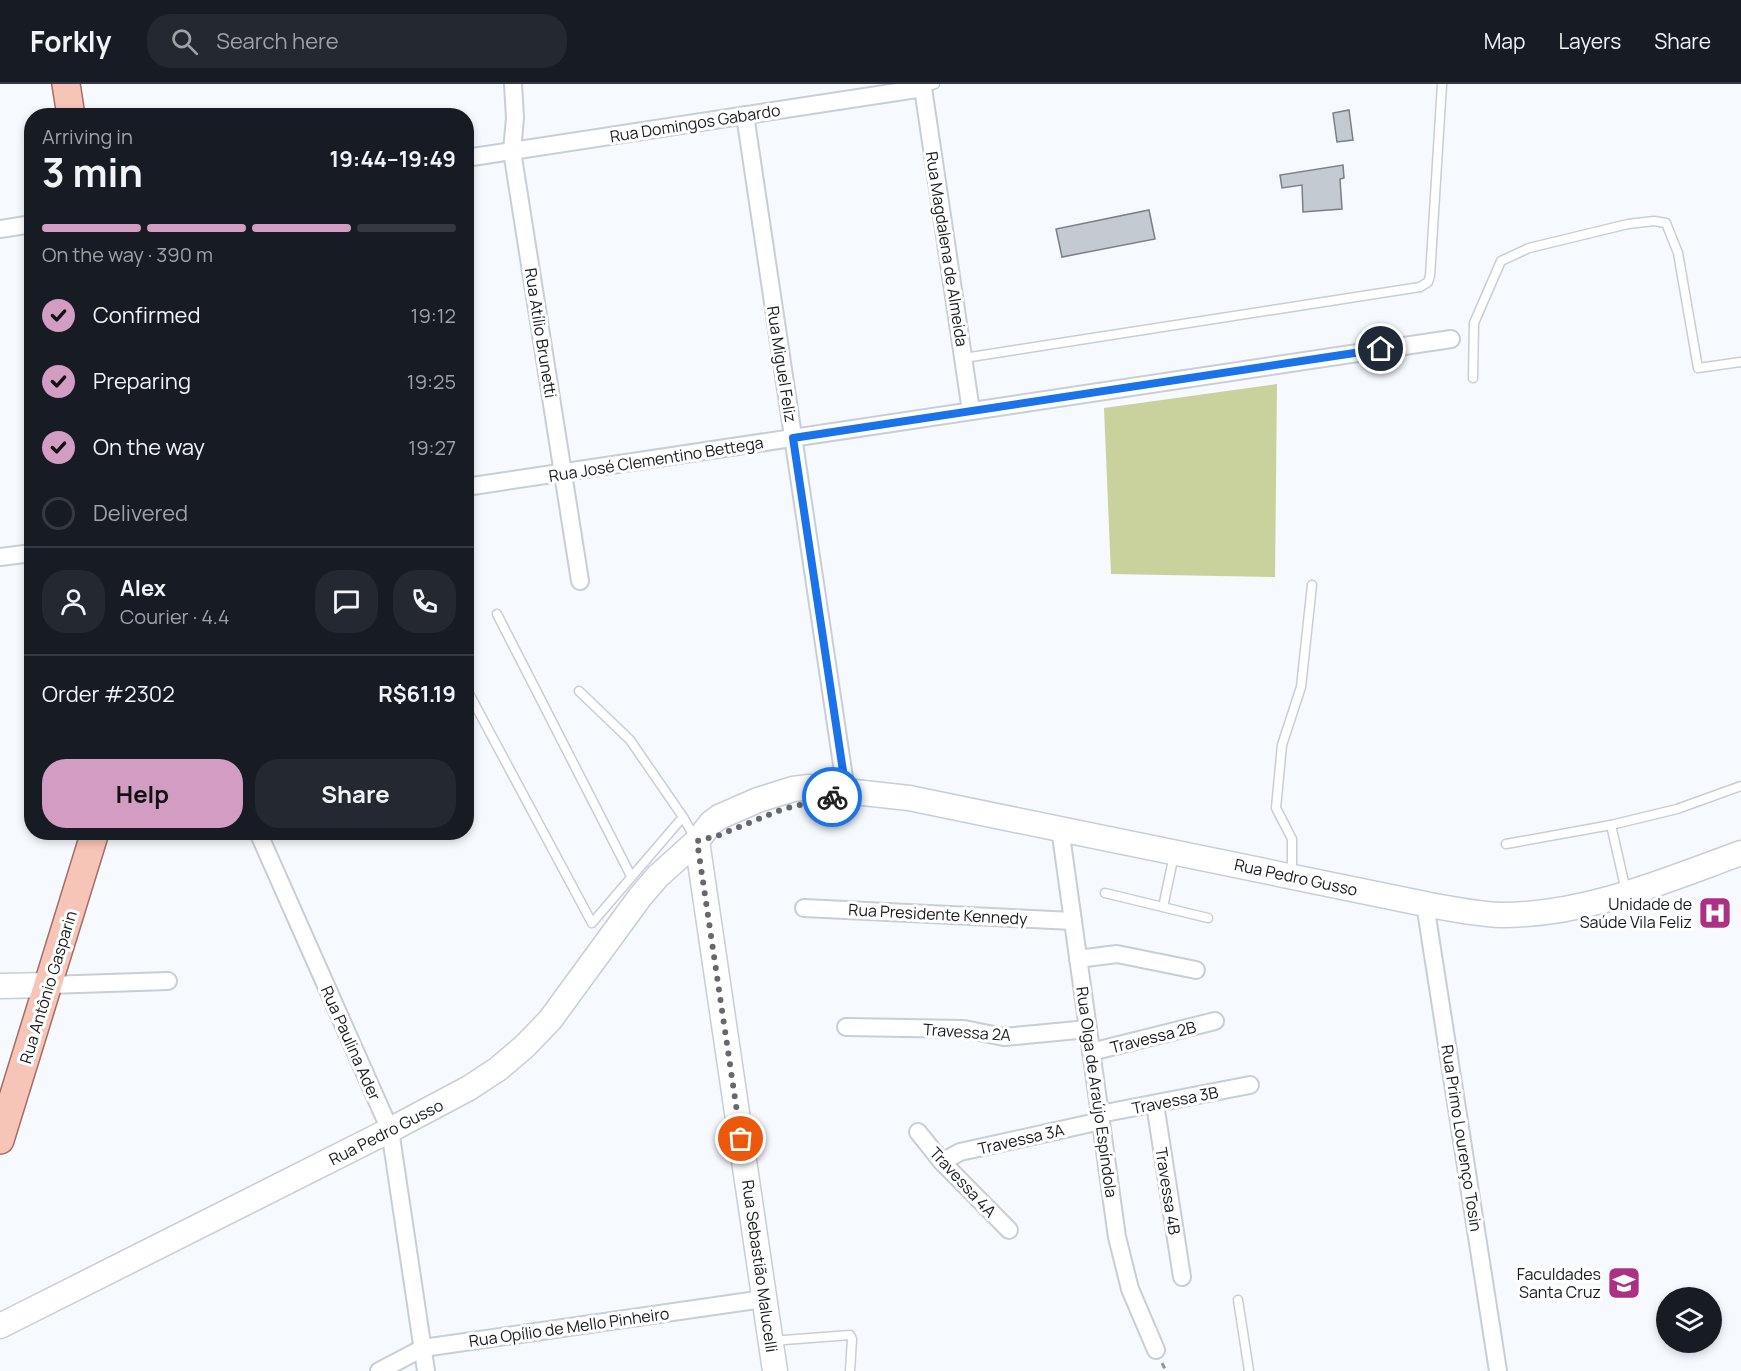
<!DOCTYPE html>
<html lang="en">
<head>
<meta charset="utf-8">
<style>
  :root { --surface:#171b24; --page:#242831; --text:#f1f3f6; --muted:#9ea1a6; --line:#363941; --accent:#d29cc3 }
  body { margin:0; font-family:Manrope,sans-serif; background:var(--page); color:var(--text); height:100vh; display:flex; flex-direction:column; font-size:22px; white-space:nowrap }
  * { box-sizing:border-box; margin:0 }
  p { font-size:20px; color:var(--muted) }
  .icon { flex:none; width:33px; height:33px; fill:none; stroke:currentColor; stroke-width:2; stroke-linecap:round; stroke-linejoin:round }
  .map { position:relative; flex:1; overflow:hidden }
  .drawer { position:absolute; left:24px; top:24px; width:450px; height:732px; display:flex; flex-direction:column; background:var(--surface); border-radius:24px; box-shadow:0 3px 9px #0003 }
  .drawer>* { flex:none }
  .tools { position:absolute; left:1656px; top:1203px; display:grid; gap:12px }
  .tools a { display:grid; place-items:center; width:66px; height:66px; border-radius:50%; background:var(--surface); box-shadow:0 3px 9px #0003; font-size:30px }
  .pin { position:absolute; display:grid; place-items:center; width:51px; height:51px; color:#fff; margin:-26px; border:3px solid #fff; border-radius:50%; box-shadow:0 2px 6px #0007 }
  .courier { position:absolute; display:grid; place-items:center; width:60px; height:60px; margin:-30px; border:4px solid #1a73e8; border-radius:50%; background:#fff; color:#222; box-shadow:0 2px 8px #0007 }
  .summary em { font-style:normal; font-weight:700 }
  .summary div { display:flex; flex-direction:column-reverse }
  .summary { display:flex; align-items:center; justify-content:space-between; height:102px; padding:0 18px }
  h1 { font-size:39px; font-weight:700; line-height:45px }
  .bar { display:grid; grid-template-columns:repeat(4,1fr); gap:9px 6px; align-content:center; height:72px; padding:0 18px }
  .bar i { height:8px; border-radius:4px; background:var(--line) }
  .bar .on { background:var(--accent) }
  .bar p { grid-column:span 4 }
  .line { display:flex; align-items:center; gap:15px; padding:0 18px; border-top:2px solid var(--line) }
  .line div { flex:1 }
  .round { display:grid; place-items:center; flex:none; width:63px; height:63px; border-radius:24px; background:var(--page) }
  ol { padding:0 18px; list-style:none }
  li { display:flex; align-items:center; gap:18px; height:66px }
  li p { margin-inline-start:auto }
  li .icon { padding:6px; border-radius:50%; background:var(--accent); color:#111; stroke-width:4 }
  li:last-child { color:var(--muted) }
  li i { width:33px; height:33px; border:3px solid var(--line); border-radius:50% }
  .button { display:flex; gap:12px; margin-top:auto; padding:12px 18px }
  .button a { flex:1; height:69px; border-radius:24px; background:var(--accent); color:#111; font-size:24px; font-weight:700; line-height:69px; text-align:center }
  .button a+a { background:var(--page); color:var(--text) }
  header { display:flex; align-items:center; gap:36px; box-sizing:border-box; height:84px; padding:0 30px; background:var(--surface); border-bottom:2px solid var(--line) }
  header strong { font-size:28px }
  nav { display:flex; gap:33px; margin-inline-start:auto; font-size:21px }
  .search { width:420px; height:54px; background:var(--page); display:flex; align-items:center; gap:15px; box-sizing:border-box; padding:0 21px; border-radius:24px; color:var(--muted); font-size:22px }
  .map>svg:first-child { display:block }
  .green { fill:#c9d19c }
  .building { fill:#c4cad2; stroke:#7a7f87; stroke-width:1.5 }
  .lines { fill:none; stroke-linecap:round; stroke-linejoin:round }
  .lane-casing { stroke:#c8ced6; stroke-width:11 }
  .street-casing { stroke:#c8ced6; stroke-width:20 }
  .secondary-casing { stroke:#c8ced6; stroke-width:27 }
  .primary-casing { stroke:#a66e63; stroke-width:30 }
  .path { stroke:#929599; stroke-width:3; stroke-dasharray:6 3; stroke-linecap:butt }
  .lane { stroke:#fff; stroke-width:8 }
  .street { stroke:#fff; stroke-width:16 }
  .secondary { stroke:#fff; stroke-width:24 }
  .primary { stroke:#f7c4b8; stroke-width:27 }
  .done { stroke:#66686c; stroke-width:6; stroke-dasharray:0 10.8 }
  .route { stroke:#1a73e8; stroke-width:8 }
  .labels { text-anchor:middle; stroke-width:6; stroke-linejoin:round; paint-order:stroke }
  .street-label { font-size:16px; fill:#181a1d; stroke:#fff }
  .poi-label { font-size:16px; fill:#181a1d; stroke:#fff; text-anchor:end }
</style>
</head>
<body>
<header>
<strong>Forkly</strong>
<div class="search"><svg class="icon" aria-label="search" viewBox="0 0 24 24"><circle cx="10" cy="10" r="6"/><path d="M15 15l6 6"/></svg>Search here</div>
<nav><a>Map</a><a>Layers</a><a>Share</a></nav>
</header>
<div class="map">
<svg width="1741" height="1287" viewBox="0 0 1741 1287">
  <rect width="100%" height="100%" fill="#f6f9fe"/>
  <polygon class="green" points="1277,300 1275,493 1111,490 1104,324"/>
  <g class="building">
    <polygon points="1349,26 1353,56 1337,58 1333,29"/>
    <polygon points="1343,81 1344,94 1340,95 1342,125 1303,128 1302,101 1282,104 1280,91"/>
    <polygon points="1149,126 1155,155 1062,173 1056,145"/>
  </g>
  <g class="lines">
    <g class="lane-casing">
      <g id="lane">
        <polyline points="923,4 935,0"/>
        <polyline points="964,274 1420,203 1428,198 1430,192 1442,0"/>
        <polyline points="1473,294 1474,239 1501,177 1529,164 1628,140 1654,137 1666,139 1678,169 1698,284 1741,278"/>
        <polyline points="497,530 631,792"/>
        <polyline points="466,604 592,839 683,733"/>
        <polyline points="579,607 630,656 683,733 695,754"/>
        <polyline points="1506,760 1611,741"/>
        <polyline points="1292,789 1292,755 1276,724 1282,661 1301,603 1312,501"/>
        <polyline points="1626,807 1611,741 1677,725 1741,702"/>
        <polyline points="1105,809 1208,834"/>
        <polyline points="1163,823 1174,771"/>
        <polyline points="1238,1216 1249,1287"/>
        <polyline points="771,1257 850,1251 852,1255 850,1287"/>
      </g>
    </g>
    <g class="street-casing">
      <g id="street">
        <polyline points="513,0 515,34 512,67 580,497"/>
        <polyline points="745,31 846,707"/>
        <polyline points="466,74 923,4 971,327"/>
        <polyline points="0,145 32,140"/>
        <polyline points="466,403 1451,255"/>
        <polyline points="0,473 32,469"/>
        <polyline points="1060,744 1117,1153 1130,1205 1156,1266"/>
        <polyline points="258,748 390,1046 426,1287"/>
        <polyline points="1425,820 1498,1287"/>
        <polyline points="804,824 1073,837"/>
        <polyline points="1078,875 1117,870 1196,886"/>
        <polyline points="49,901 168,897"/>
        <polyline points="846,943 964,945 1004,953 1088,945"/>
        <polyline points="1091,968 1215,937"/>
        <polyline points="1155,1020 1182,1193"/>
        <polyline points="1100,1030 1250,1001"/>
        <polyline points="918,1048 942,1078 1009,1146"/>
        <polyline points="942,1078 960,1068 1101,1037"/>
        <polyline points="379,1287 423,1264 764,1215"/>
      </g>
    </g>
    <g class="secondary-casing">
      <g id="secondary">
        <polyline points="697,757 775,1287"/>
        <polyline points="0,902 49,901"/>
        <path d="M0,1242L390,1046L469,1004L498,985L525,962L550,936L640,813L658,792L697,757L711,739L719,733L758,716L793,705L809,703L909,714L1425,820C1451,825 1476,830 1502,831C1586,831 1664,797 1741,769"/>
      </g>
    </g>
    <g class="primary-casing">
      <g id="primary">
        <polyline points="66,0 71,32"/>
        <polyline points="0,1056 95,748"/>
      </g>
    </g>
    <polyline class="path" points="1162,1279 1166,1287"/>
    <use href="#lane" class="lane"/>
    <use href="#street" class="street"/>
    <use href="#secondary" class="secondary"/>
    <use href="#primary" class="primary"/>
  </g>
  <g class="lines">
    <polyline class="done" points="741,1055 697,757 717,752 783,725 832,713"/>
    <polyline class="route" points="832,713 846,707 793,354 1381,265"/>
  </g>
  <defs>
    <g id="hospital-square" transform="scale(1.725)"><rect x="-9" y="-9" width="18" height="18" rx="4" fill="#ac3184" stroke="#fff"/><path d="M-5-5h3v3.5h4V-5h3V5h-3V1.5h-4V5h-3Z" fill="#fff"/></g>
    <g id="university-square" transform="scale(1.725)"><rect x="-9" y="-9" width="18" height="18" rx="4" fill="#ac3184" stroke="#fff"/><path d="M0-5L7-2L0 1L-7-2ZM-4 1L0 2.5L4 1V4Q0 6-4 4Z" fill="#fff"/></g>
  </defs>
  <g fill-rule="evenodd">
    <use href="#hospital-square" x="1715" y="829"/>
    <use href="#university-square" x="1624" y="1199"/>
  </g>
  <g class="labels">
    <g class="street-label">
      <text transform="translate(695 39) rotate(-9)" y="6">Rua Domingos Gabardo</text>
      <text transform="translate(947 165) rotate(81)" y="6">Rua Magdalena de Almeida</text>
      <text transform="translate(541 249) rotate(81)" y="6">Rua Atílio Brunetti</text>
      <text transform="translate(782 280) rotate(81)" y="6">Rua Miguel Feliz</text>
      <text transform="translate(656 375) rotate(-9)" y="6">Rua José Clementino Bettega</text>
      <text transform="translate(1296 793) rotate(12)" y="6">Rua Pedro Gusso</text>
      <text transform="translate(938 830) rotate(3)" y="6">Rua Presidente Kennedy</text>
      <text transform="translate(48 903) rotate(-73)" y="6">Rua Antônio Gasparin</text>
      <text transform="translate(967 948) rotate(4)" y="6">Travessa 2A</text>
      <text transform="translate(1153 953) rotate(-14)" y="6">Travessa 2B</text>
      <text transform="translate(351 959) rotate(66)" y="6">Rua Paulina Ader</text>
      <text transform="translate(1097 1008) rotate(82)" y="6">Rua Olga de Araújo Espíndola</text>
      <text transform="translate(1175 1016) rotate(-11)" y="6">Travessa 3B</text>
      <text transform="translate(386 1048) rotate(-27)" y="6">Rua Pedro Gusso</text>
      <text transform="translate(1462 1054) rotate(81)" y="6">Rua Primo Lourenço Tosin</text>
      <text transform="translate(1021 1055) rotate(-13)" y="6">Travessa 3A</text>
      <text transform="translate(963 1098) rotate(47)" y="6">Travessa 4A</text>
      <text transform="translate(1168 1107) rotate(81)" y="6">Travessa 4B</text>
      <text transform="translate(760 1182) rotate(82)" y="6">Rua Sebastião Malucelli</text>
      <text transform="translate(569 1243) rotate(-8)" y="6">Rua Opílio de Mello Pinheiro</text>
    </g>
    <g class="poi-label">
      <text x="1692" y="826">Unidade de<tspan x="1692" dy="18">Saúde Vila Feliz</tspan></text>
      <text x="1601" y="1196">Faculdades<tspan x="1601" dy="18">Santa Cruz</tspan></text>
    </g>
  </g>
</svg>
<div class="tools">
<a><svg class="icon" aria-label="layers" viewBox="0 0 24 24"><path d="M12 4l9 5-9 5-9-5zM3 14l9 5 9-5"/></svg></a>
</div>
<div class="pin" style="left:741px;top:1055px;background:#ea580c"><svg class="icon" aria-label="bag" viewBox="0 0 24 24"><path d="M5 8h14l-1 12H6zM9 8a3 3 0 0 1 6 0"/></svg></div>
<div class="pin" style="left:1381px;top:265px;background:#1f2937"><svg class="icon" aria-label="home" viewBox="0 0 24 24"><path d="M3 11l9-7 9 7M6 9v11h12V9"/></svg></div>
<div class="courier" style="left:832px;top:713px"><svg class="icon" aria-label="bike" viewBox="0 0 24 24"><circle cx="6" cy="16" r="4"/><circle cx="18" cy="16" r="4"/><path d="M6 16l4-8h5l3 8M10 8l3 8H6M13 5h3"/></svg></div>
<section class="drawer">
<div class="summary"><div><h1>3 min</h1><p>Arriving in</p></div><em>19:44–19:49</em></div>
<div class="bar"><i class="on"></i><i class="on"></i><i class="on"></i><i></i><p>On the way · 390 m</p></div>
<ol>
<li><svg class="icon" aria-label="check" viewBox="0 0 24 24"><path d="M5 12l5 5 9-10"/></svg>Confirmed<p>19:12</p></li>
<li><svg class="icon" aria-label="check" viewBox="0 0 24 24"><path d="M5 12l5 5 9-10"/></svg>Preparing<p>19:25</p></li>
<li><svg class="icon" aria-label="check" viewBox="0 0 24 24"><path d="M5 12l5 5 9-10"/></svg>On the way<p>19:27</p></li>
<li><i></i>Delivered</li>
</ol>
<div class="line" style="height:108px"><a class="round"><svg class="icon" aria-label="person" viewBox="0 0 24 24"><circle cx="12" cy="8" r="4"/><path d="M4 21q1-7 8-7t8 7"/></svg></a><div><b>Alex</b><p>Courier · 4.4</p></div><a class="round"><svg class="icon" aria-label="chat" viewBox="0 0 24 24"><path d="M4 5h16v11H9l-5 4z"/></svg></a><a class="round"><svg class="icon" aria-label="phone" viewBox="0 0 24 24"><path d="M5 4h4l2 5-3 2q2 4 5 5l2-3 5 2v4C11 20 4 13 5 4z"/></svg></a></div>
<div class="line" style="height:78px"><div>Order #2302</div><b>R$61.19</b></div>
<div class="button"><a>Help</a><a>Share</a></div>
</section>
</div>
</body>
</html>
